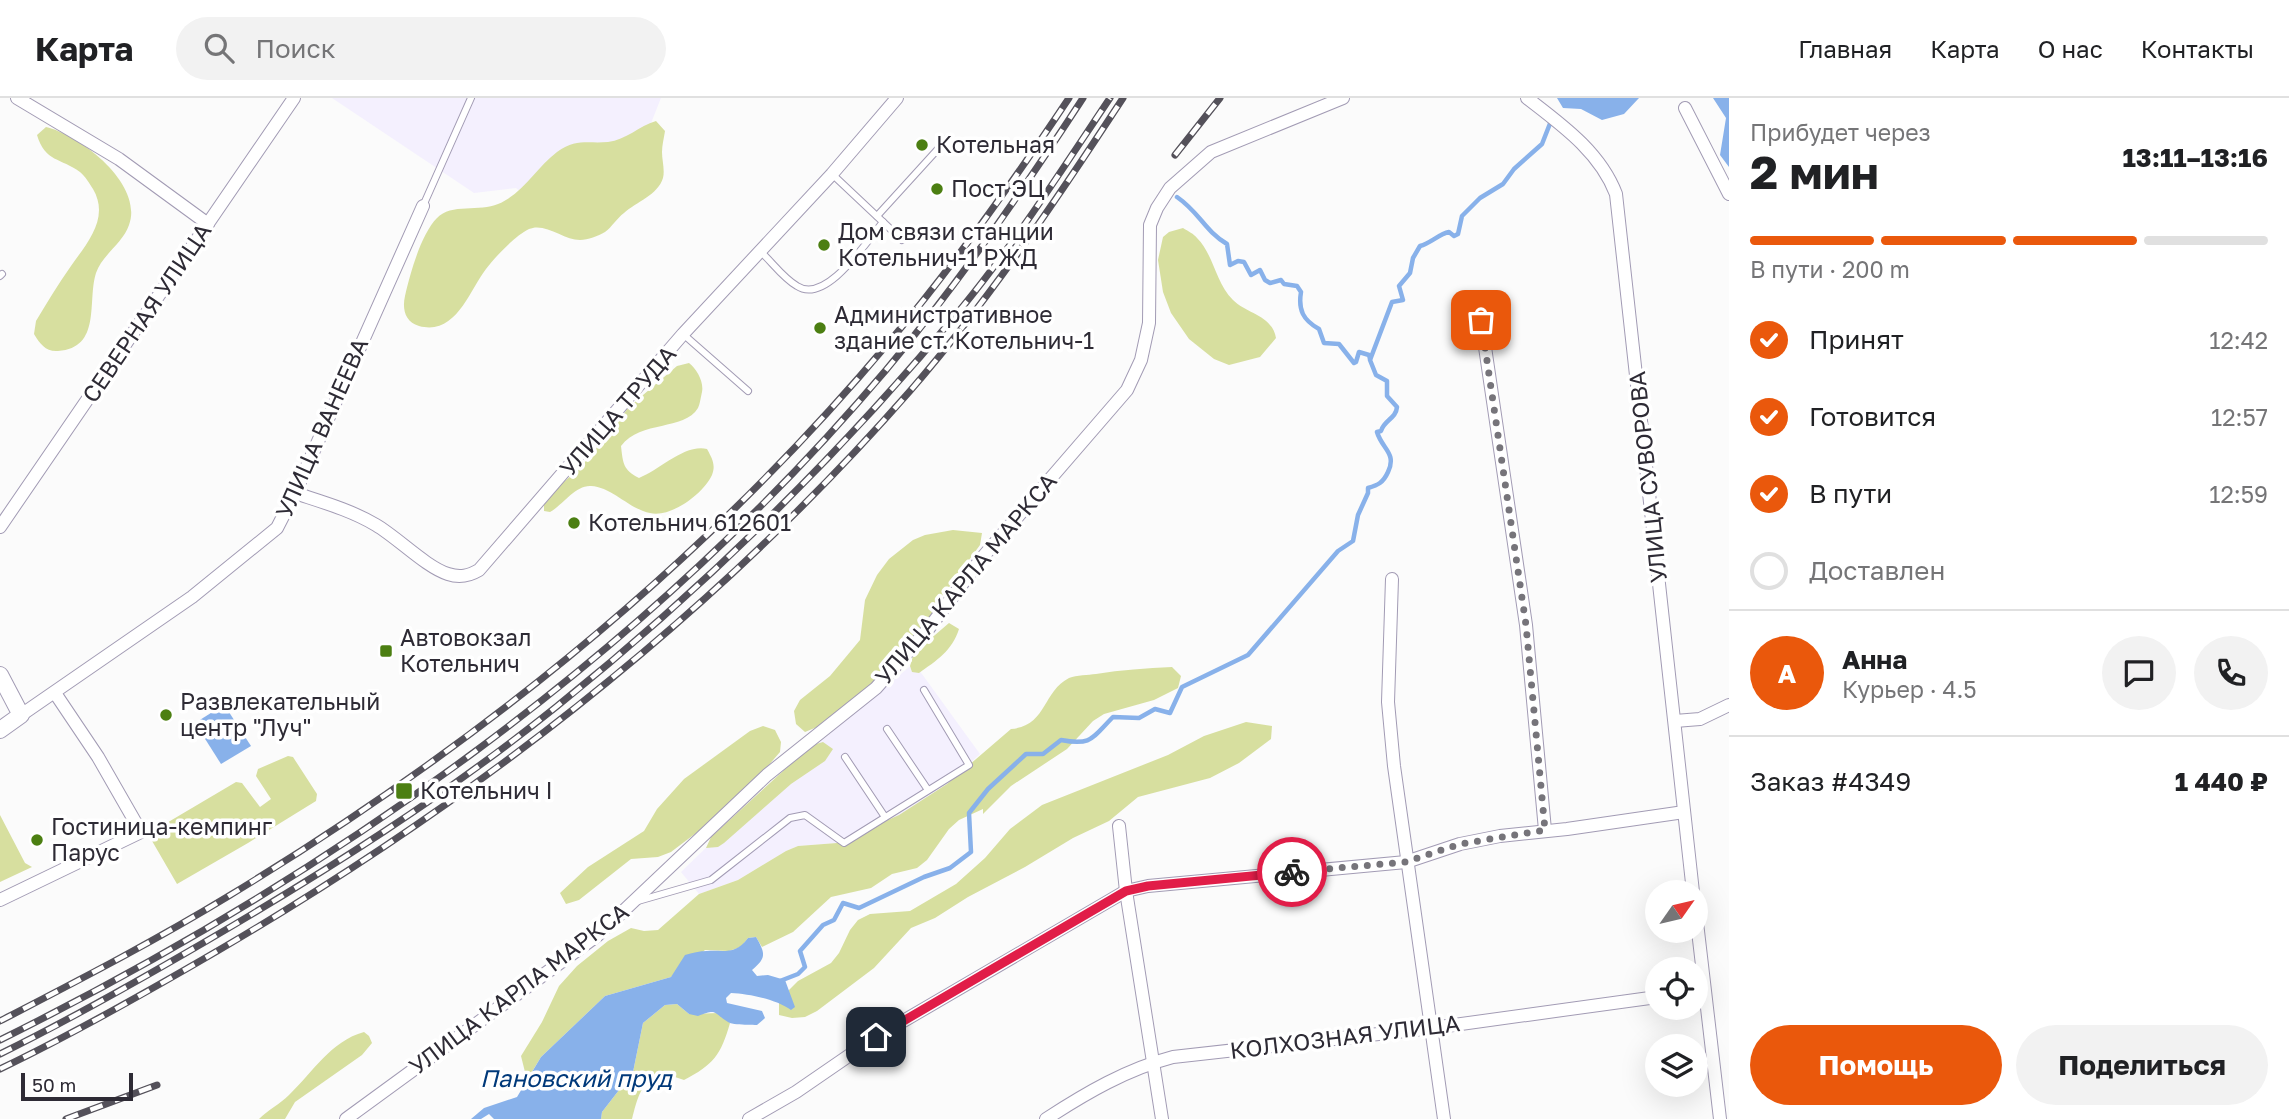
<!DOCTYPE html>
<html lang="ru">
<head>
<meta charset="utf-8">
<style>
  :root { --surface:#fff; --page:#f2f2f2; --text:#202124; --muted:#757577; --line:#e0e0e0; --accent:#ea580c }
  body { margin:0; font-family:"Golos Text",sans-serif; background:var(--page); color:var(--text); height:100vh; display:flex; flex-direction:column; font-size:26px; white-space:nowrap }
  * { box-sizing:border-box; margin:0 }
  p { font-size:23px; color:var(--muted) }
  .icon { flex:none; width:38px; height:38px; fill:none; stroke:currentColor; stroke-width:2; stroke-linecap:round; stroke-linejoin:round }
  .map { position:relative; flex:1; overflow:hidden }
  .panel { display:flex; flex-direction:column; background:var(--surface); width:560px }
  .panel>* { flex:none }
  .needle { width:46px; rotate:56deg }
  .buttons { position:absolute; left:1645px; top:782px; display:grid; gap:14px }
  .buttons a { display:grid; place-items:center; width:63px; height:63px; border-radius:50%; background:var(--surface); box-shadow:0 7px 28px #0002; font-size:35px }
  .scale { position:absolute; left:21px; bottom:18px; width:112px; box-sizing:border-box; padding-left:7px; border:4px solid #2e2b35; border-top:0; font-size:19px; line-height:24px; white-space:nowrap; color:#2e2b35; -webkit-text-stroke:5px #fff; paint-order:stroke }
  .pin { position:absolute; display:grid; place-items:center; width:60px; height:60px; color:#fff; margin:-30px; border-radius:14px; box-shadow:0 4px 10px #0006 }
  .courier { position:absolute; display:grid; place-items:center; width:70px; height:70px; margin:-35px; border:5px solid #e11d48; border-radius:50%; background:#fff; color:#222; box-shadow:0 2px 9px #0007 }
  .headline em { font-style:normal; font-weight:700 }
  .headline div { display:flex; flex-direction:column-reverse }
  .headline { display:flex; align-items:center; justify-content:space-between; height:119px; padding:0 21px }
  h1 { font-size:46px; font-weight:700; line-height:52px }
  .bar { display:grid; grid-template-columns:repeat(4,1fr); gap:10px 7px; align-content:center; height:84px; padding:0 21px }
  .bar i { height:9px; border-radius:5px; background:var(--line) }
  .bar .on { background:var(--accent) }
  .bar p { grid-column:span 4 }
  .line { display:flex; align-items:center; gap:18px; padding:0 21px; border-top:2px solid var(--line) }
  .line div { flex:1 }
  .round { display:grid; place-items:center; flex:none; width:74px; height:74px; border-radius:37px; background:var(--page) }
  ol { padding:0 21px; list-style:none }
  li { display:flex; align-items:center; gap:21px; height:77px }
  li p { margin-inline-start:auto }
  li .icon { padding:7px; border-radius:50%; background:var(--accent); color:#fff; stroke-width:4 }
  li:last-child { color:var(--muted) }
  li i { width:38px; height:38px; border:4px solid var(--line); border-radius:50% }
  .primary-button { display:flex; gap:14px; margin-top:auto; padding:14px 21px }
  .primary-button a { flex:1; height:80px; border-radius:42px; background:var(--accent); color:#fff; font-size:28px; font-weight:700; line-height:80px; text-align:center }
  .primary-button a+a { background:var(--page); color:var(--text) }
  header { display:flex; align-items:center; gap:42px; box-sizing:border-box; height:98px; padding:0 35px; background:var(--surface); border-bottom:2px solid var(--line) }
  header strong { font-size:33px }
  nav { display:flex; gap:38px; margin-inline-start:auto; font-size:24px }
  .search { width:490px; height:63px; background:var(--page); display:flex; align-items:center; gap:18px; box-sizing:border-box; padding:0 24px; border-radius:38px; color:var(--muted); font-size:26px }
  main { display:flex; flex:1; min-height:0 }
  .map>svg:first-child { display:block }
  .built { fill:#f4f0fe }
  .green { fill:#d7df9f }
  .water { fill:#88b1ea }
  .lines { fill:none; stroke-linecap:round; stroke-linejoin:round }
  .stream { stroke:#88b1ea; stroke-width:4.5 }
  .service-casing { stroke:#a29bb4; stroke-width:8 }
  .minor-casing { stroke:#a29bb4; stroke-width:14 }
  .tertiary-casing { stroke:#a29bb4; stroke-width:18 }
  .service { stroke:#fff; stroke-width:6 }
  .minor { stroke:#fff; stroke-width:12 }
  .tertiary { stroke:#fff; stroke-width:16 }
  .rail-casing { stroke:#54515a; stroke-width:7 }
  .rail { stroke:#fff; stroke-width:4.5; stroke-dasharray:13; stroke-linecap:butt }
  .done { stroke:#76747a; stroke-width:7; stroke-dasharray:0 12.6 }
  .route { stroke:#e11d48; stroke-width:9 }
  .poi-dot { fill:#4c7f12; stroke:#fff; stroke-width:2.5 }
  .labels { text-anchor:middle; stroke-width:7; stroke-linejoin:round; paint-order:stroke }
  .poi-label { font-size:23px; fill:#2e2b35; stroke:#fff; text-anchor:start }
  .street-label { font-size:23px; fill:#2e2b35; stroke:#fff }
  .water-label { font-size:24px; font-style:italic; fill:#00397a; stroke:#fff }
</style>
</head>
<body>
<header>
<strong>Карта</strong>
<div class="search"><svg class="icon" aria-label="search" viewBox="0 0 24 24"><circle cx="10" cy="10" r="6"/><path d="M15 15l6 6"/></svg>Поиск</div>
<nav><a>Главная</a><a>Карта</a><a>О нас</a><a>Контакты</a></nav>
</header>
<main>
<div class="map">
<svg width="1729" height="1021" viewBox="0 0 1729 1021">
  <rect width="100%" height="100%" fill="#fbfbfb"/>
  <g class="built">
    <polygon points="332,0 661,0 642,48 565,129 516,90 474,95"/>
    <polygon points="914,565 980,656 947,686 899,717 837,745 798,748 786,753 738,782 699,796 681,774 780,678"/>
  </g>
  <g class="green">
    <path d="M656,23L665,33C664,40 662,47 662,54C662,62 665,72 663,80C658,97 636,104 624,115C617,120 612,129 605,134C598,138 588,142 580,142C564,142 545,124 529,131C516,137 495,159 486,171C469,193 456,238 419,228C405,224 402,211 405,198C410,176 421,136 437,120C451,105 480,114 498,106C524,95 536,70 557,54C577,40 588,46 608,44C626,42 639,28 656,23Z"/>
    <path d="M46,29C80,37 144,86 129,127C123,145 102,157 96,175C87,203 102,250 58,253C46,254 40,246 34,236L36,223C47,205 58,186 71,168C87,145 110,120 93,91C89,85 86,79 80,74C61,60 45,64 37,37Z"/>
    <path d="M1183,130C1188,133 1194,136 1197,140C1214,157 1215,184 1233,202C1247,216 1272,217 1276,240L1260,259L1229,267L1214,261L1189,241L1171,215L1163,194L1158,162L1163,139L1169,134Z"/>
    <path d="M689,265C697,271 704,284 702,294C701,298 700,306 698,310C684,333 641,322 621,348C623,365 623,372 639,380C660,372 684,346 707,351C712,360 716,367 712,377C703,396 671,420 650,415C629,411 612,389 591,388C575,387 563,407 550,414L544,413V407L550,396L581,369L629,309L677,268Z"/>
    <polygon points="953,432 982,435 980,447 936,507 925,530 871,587 817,629 805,634 796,626 794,613 800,602 830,578 860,542 865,502 877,477 889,461 913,442 925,437"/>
    <path d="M949,525L959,531C952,553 936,563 919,575L912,574L910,568L914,555Z"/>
    <path d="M1172,569L1181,578L1178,590L1154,602L1104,616L1093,623L1067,651L1011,688L983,716V711L959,722L949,731L927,762L917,770L892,776L871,790L831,799L793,834L762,849L756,839L748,840L741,849L729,853L705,852L671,879L605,898L541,959L527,982L521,958L542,924L559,888L577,868L608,843L631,830L644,833L658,832L699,796L738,782L786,753L798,748L837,745L899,717L947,686L1011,631C1047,628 1042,594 1069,580C1077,577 1088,577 1096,576C1121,572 1146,570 1172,569Z"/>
    <polygon points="1246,624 1272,628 1271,641 1239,665 1210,680 1138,699 1109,723 1073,740 1025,769 968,799 935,820 911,830 874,870 817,913 805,919 792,920 779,917 779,902 798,883 831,865 839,855 850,832 858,822 870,816 910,813 956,786 985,760 1010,731 1042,707 1168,657 1204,638"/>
    <polygon points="763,628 775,632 781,644 780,654 737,704 671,754 658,759 631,761 579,802 566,806 560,795 588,769 644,733 657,711 684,681 750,633"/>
    <polygon points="823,644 833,651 825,663 791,686 724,745 718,749 706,750 711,739 805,653 816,646"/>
    <polygon points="288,658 293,659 317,696 316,703 248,745 177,786 148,736 236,684 242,685 260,709 271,701 256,678 258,671"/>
    <polygon points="0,717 25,765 32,769 0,784"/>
    <path d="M677,906L689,916L719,915L730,925C721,957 713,967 684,982L660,974C641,984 637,1001 632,1021H601L602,1014L633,974L643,925L665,907Z"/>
    <path d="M364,934L369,938L372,945L362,957L295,1004L285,1021H259C268,1012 280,1006 289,997C313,974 331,943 364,934Z"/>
  </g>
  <g class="water">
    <polygon points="1557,0 1639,0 1624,16 1602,22 1581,11 1563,10"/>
    <polygon points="1713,0 1729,0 1729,69 1720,57 1726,20"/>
    <polygon points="222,608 225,608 251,648 221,666 195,625"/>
    <path d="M756,839C766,856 766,860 752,872L757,878L768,877L785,882L795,909L791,912C776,901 749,896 731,895L726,900L727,905L762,913L765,920L757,927C749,926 735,928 728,924C713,915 718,910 698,918L689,916L677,906L665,907L643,925L633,974L602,1014L601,1021H494L489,1016L481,1021H471L484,1010L517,999L541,959L605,898L671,879L685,857C692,855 700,853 707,853C726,852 735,857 748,840Z"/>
  </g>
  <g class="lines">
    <g class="stream">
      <path d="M1177,99C1200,115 1204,132 1227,146L1230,167L1238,163L1244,164L1251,177L1260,172L1265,182L1270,185L1281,182L1284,186L1297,188L1301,194C1298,212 1303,222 1319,231L1324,245L1339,246L1354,265L1356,264L1359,254L1369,257L1370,261"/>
      <path d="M780,883L798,876L805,869L800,853L823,827L834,822L843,805L859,810L924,779L950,770L971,754L969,715L988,691L1026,656H1043L1061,642C1092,648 1092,640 1113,619L1139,620L1155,611L1170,615L1182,589L1248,557L1338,453L1353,443L1358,417L1368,395V390C1378,387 1383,385 1388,374C1397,355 1382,351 1377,334L1381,333C1384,322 1396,321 1397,309L1387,298V283L1376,277L1370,262L1392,204L1403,202L1399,188L1410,175L1413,160L1420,148C1431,145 1439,136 1449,134L1454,138L1458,136L1462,118L1480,100L1503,86L1514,71L1542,46L1551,23"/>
    </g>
    <g class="service-casing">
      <g id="service">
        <polyline points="423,108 471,0"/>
        <polyline points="877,118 948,40"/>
        <polyline points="883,124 902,142"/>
        <path d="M761,154C772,164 783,180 797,188C826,207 866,144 883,124L832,76"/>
        <polyline points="0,178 2,176"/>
        <polyline points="683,236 748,293"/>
        <polyline points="887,631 928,692"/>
        <polyline points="845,659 885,719"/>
        <polyline points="638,803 711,782 790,720 805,717 844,745 969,667 924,592"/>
      </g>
    </g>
    <g class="minor-casing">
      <g id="minor">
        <polyline points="17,0 119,61 208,126"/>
        <path d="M1527,0C1562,27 1600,54 1616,96L1693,794"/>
        <polyline points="1685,10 1729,96"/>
        <polyline points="1481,222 1526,527 1545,732"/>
        <path d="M295,395C322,404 351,412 376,427C398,440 426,469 448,476C460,480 469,478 479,472L683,236L832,76L897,0"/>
        <polyline points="0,429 294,0"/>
        <polyline points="1392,481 1388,604 1394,668 1444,1021"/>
        <polyline points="21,617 192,499 277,430 295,395 423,108"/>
        <polyline points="1675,623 1700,621 1729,607"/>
        <polyline points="1119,728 1126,793 1162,1021"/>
        <polyline points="0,802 141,734 98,659 55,595"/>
        <polyline points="1696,816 1720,1021"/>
        <polyline points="346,1021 598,837 767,677 876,590 929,530 981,461 1127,292 1141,262 1149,225 1150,127 1157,110 1170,90 1211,54 1343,0"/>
        <polyline points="749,1021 796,994 876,939 1126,793 1148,788 1406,764 1460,746 1500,738 1567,731 1684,714"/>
        <path d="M1046,1021C1086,995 1127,971 1173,959L1432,930L1657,899"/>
      </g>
    </g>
    <g class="tertiary-casing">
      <polyline id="tertiary" points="0,577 21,617 0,632"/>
    </g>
    <use href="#service" class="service"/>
    <use href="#minor" class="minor"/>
    <use href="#tertiary" class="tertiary"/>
    <g class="rail-casing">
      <g id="rail">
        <polyline points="1175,57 1220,0"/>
        <path d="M0,923C77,883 153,844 227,799C475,649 704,465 890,243C955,166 1013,84 1069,0"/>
        <path d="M0,942C332,777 646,556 886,272C958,186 1022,94 1083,0"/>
        <path d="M0,956C69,922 136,884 203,845C325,774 445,698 556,609C705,489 842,355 964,207C1017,142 1063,70 1110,0"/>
        <path d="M0,971C75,935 147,894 219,852C475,702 714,517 910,293C989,202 1057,101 1123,0"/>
        <polyline points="66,1021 157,987"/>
      </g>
    </g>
    <use href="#rail" class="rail"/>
  </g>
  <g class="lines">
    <polyline class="done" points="1292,774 1406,764 1460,746 1545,732 1526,527 1481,222"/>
    <polyline class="route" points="876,939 1126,793 1148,788 1292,774"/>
  </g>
  <g class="poi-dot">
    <circle cx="922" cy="47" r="7"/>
    <circle cx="937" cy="91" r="7"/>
    <circle cx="824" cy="147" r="7"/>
    <circle cx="820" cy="230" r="7"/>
    <circle cx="574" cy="425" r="7"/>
    <rect x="379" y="546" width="14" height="14" rx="3.5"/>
    <circle cx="166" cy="617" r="7"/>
    <rect x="395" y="684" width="18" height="18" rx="3.5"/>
    <circle cx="37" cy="742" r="7"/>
  </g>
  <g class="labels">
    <g class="poi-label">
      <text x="936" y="55">Котельная</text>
      <text x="951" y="99">Пост ЭЦ</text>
      <text x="838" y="142">Дом связи станции<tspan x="838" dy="26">Котельнич-1 РЖД</tspan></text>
      <text x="834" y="225">Административное<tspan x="834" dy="26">здание ст. Котельнич-1</tspan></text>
      <text x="588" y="433">Котельнич 612601</text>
      <text x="400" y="548">Автовокзал<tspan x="400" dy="26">Котельнич</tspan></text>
      <text x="180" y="612">Развлекательный<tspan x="180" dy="26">центр "Луч"</tspan></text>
      <text x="420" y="701">Котельнич I</text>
      <text x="51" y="737">Гостиница-кемпинг<tspan x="51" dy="26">Парус</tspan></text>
    </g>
    <g class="street-label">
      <text transform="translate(147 215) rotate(-56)" y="8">СЕВЕРНАЯ УЛИЦА</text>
      <text transform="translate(618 313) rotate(-49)" y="8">УЛИЦА ТРУДА</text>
      <text transform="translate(322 330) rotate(-66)" y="8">УЛИЦА ВАНЕЕВА</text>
      <text transform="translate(1648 379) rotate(-96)" y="8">УЛИЦА СУВОРОВА</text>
      <text transform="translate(966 481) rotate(-50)" y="8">УЛИЦА КАРЛА МАРКСА</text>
      <text transform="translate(519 891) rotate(-37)" y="8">УЛИЦА КАРЛА МАРКСА</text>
      <text transform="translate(1345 939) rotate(-7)" y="8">КОЛХОЗНАЯ УЛИЦА</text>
    </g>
    <g class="water-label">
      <text x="576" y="989">Пановский пруд</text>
    </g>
  </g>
</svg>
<div class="buttons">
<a><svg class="needle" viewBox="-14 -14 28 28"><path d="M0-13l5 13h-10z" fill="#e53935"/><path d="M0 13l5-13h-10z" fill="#757577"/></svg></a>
<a><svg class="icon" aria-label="locate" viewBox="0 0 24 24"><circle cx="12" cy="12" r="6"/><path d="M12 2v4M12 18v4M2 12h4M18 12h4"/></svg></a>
<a><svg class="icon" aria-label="layers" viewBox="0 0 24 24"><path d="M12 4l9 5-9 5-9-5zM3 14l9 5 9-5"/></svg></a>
</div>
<div class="scale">50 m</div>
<div class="pin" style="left:1481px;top:222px;background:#ea580c"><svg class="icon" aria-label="bag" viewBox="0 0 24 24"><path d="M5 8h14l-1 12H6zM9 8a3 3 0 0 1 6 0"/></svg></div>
<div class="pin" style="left:876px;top:939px;background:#1f2937"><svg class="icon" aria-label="home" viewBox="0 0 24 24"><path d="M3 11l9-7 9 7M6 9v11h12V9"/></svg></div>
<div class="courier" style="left:1292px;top:774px"><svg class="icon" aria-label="bike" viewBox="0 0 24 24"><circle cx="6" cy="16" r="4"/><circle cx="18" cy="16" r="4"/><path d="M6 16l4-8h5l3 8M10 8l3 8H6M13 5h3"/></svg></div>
</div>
<section class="panel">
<div class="headline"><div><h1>2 мин</h1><p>Прибудет через</p></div><em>13:11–13:16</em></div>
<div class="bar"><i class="on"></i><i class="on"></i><i class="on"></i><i></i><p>В пути · 200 m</p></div>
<ol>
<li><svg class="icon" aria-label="check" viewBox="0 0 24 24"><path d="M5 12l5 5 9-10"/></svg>Принят<p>12:42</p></li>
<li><svg class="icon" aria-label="check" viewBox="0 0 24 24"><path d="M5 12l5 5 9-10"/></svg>Готовится<p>12:57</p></li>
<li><svg class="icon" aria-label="check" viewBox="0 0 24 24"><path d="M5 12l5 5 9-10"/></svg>В пути<p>12:59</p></li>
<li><i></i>Доставлен</li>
</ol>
<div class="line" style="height:126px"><b class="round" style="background:var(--accent);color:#fff">А</b><div><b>Анна</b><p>Курьер · 4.5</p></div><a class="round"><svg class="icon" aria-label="chat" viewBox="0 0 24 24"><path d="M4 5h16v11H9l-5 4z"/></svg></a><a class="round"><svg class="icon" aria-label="phone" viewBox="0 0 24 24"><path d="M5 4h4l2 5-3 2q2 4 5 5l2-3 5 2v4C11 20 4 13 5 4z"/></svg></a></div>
<div class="line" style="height:91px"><div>Заказ #4349</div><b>1 440 ₽</b></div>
<div class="primary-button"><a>Помощь</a><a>Поделиться</a></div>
</section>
</main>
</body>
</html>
